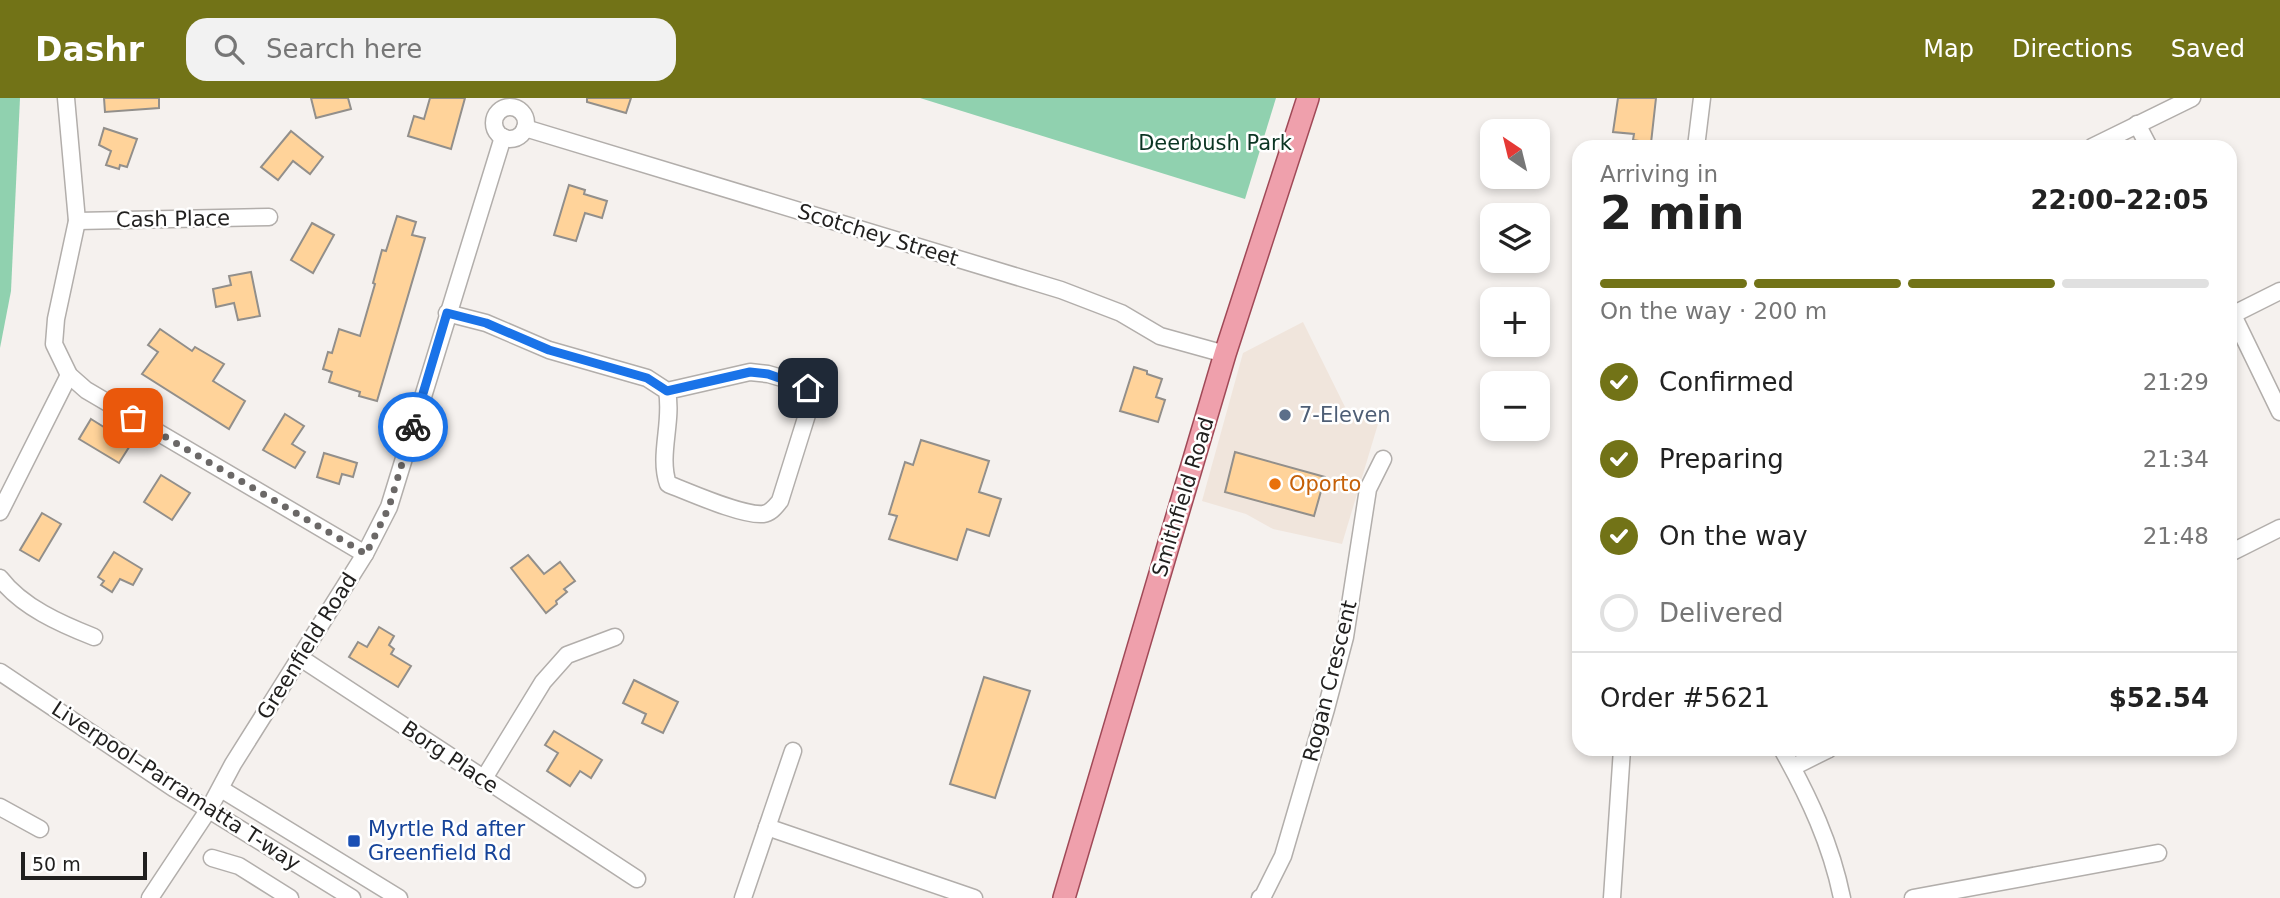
<!DOCTYPE html>
<html lang="en">
<head>
<meta charset="utf-8">
<style>
  :root { --surface:#fff; --page:#f2f2f2; --text:#222; --muted:#767676; --line:#e0e0e0; --accent:#727317 }
  body { margin:0; font-family:"DejaVu Sans",sans-serif; background:var(--page); color:var(--text); height:100vh; display:flex; flex-direction:column; font-size:26px; white-space:nowrap }
  * { box-sizing:border-box; margin:0 }
  p { font-size:23px; color:var(--muted) }
  .icon { flex:none; width:38px; height:38px; fill:none; stroke:currentColor; stroke-width:2; stroke-linecap:round; stroke-linejoin:round }
  .map { position:relative; flex:1; overflow:hidden }
  .sheet { position:absolute; left:1572px; top:42px; width:665px; height:616px; display:flex; flex-direction:column; background:var(--surface); border-radius:21px; box-shadow:0 4px 10px #0003 }
  .sheet>* { flex:none }
  .needle { width:46px; rotate:325deg }
  .controls { position:absolute; left:1480px; top:21px; display:grid; gap:14px }
  .controls a { display:grid; place-items:center; width:70px; height:70px; border-radius:14px; background:var(--surface); box-shadow:0 4px 10px #0003; font-size:35px }
  .scale { position:absolute; left:21px; bottom:18px; width:126px; box-sizing:border-box; padding-left:7px; border:4px solid #201f1e; border-top:0; font-size:19px; line-height:24px; white-space:nowrap; color:#201f1e; -webkit-text-stroke:5px #fff; paint-order:stroke }
  .pin { position:absolute; display:grid; place-items:center; width:60px; height:60px; color:#fff; margin:-30px; border-radius:14px; box-shadow:0 4px 10px #0006 }
  .courier { position:absolute; display:grid; place-items:center; width:70px; height:70px; margin:-35px; border:5px solid #1a73e8; border-radius:50%; background:#fff; color:#222; box-shadow:0 2px 9px #0007 }
  .headline em { font-style:normal; font-weight:800 }
  .headline div { display:flex; flex-direction:column-reverse }
  .headline { display:flex; align-items:center; justify-content:space-between; height:119px; padding:0 28px }
  h1 { font-size:46px; font-weight:800; line-height:52px }
  .bar { display:grid; grid-template-columns:repeat(4,1fr); gap:10px 7px; align-content:center; height:84px; padding:0 28px }
  .bar i { height:9px; border-radius:5px; background:var(--line) }
  .bar .selected { background:var(--accent) }
  .bar p { grid-column:span 4 }
  .line { display:flex; align-items:center; gap:18px; padding:0 28px; border-top:2px solid var(--line) }
  .line div { flex:1 }
  ol { padding:0 28px; list-style:none }
  li { display:flex; align-items:center; gap:21px; height:77px }
  li p { margin-inline-start:auto }
  li .icon { padding:7px; border-radius:50%; background:var(--accent); color:#fff; stroke-width:4 }
  li:last-child { color:var(--muted) }
  li i { width:38px; height:38px; border:4px solid var(--line); border-radius:50% }
  header { display:flex; align-items:center; gap:42px; box-sizing:border-box; height:98px; padding:0 35px; background:var(--accent); color:#fff }
  header strong { font-size:33px }
  nav { display:flex; gap:38px; margin-inline-start:auto; font-size:24px }
  .search { width:490px; height:63px; background:var(--page); display:flex; align-items:center; gap:18px; box-sizing:border-box; padding:0 24px; border-radius:21px; color:var(--muted); font-size:26px }
  .map>svg:first-child { display:block }
  .built { fill:#f0e5dc }
  .green { fill:#90d1af }
  .building { fill:#ffd39a; stroke:#928f8b; stroke-width:2 }
  .lines { fill:none; stroke-linecap:round; stroke-linejoin:round }
  .minor-casing { stroke:#b2aeab; stroke-width:19 }
  .major-casing { stroke:#a04957; stroke-width:24 }
  .minor { stroke:#fff; stroke-width:16 }
  .major { stroke:#efa0ac; stroke-width:21 }
  .done { stroke:#6b6867; stroke-width:7; stroke-dasharray:0 12.6 }
  .route { stroke:#1a73e8; stroke-width:9 }
  .service-dot { fill:#5c6f8a; stroke:#fff; stroke-width:2.5 }
  .food-dot { fill:#e8710a; stroke:#fff; stroke-width:2.5 }
  .transit-dot { fill:#1a4fb4; stroke:#fff; stroke-width:2.5 }
  .labels { text-anchor:middle; stroke-width:5; stroke-linejoin:round; paint-order:stroke }
  .park-label { font-size:21px; fill:#0b3523; stroke:#fff }
  .street-label { font-size:21px; fill:#201f1e; stroke:#fff }
  .service-label { font-size:21px; fill:#4e5e75; stroke:#fff; text-anchor:start }
  .food-label { font-size:21px; fill:#c56008; stroke:#fff; text-anchor:start }
  .transit-label { font-size:21px; fill:#164399; stroke:#fff; text-anchor:start }
</style>
</head>
<body>
<header>
<strong>Dashr</strong>
<div class="search"><svg class="icon" aria-label="search" viewBox="0 0 24 24"><circle cx="10" cy="10" r="6"/><path d="M15 15l6 6"/></svg>Search here</div>
<nav><a>Map</a><a>Directions</a><a>Saved</a></nav>
</header>
<div class="map">
<svg width="2280" height="800" viewBox="0 0 2280 800">
  <rect width="100%" height="100%" fill="#f5f1ee"/>
  <polygon class="built" points="1303,224 1345,309 1378,326 1342,446 1273,431 1246,416 1202,403 1243,255"/>
  <g class="green">
    <polygon points="0,0 20,0 11,193 0,250"/>
    <polygon points="920,0 1276,0 1245,101"/>
  </g>
  <g class="building">
    <polygon points="104,0 159,0 159,10 105,14"/>
    <polygon points="311,0 348,0 351,11 316,20"/>
    <polygon points="430,0 465,0 451,51 408,38 414,18 424,21"/>
    <polygon points="587,0 631,0 626,15 587,4"/>
    <polygon points="1618,0 1656,0 1651,45 1633,42 1634,36 1613,34"/>
    <polygon points="104,30 137,41 127,69 120,67 119,71 106,67 111,53 99,47"/>
    <polygon points="291,33 323,59 310,76 293,63 278,82 261,69"/>
    <polygon points="569,87 585,92 584,96 607,103 602,120 585,115 576,143 554,137"/>
    <polygon points="397,118 416,124 412,137 425,140 377,303 359,298 360,294 329,284 332,274 323,271 328,254 332,255 339,231 360,238 375,186 373,185 382,152 386,153"/>
    <polygon points="312,125 334,137 313,175 291,162"/>
    <polygon points="251,174 260,218 238,222 234,205 216,209 213,191 231,187 229,178"/>
    <polygon points="160,231 192,253 195,249 224,266 213,283 245,303 229,331 142,276 158,254 148,247"/>
    <polygon points="1134,269 1147,273 1147,276 1162,281 1156,299 1165,302 1158,324 1120,313"/>
    <polygon points="285,316 304,328 292,346 305,354 295,370 263,352"/>
    <polygon points="91,321 131,346 119,365 79,341"/>
    <polygon points="921,342 989,363 979,394 1001,401 989,438 967,431 957,462 889,441 897,418 889,416 905,364 913,367"/>
    <polygon points="1235,354 1325,379 1314,418 1225,394"/>
    <polygon points="324,355 357,365 353,379 342,376 339,386 317,379"/>
    <polygon points="161,377 190,395 172,422 144,404"/>
    <polygon points="42,415 61,426 39,463 20,452"/>
    <polygon points="114,454 142,471 133,487 120,481 112,494 101,487 104,483 98,479"/>
    <polygon points="528,457 544,476 560,464 575,483 564,491 567,494 556,503 557,506 546,515 511,470"/>
    <polygon points="379,529 394,538 389,547 394,551 391,556 411,568 398,589 349,559 358,544 367,549"/>
    <polygon points="984,579 1030,593 995,700 950,686"/>
    <polygon points="634,582 678,604 663,635 642,625 646,616 623,605"/>
    <polygon points="554,633 602,662 591,680 580,673 570,688 547,673 558,655 545,647"/>
  </g>
  <g class="lines">
    <g class="minor-casing">
      <g id="minor">
        <polyline points="66,0 77,123 56,221 54,246 69,277 86,292 365,456"/>
        <circle cx="510" cy="25" r="16"/>
        <polyline points="2137,26 2149,49"/>
        <polyline points="525,30 1061,192 1121,215 1160,238 1225,256"/>
        <polyline points="1696,49 1702,0"/>
        <polyline points="2092,49 2192,0"/>
        <polyline points="77,123 269,119"/>
        <polyline points="2230,211 2280,314"/>
        <path d="M447,215L486,225L549,252L647,280L667,293C673,324 658,357 668,386C689,394 742,418 763,416C771,415 775,409 780,403L811,304L813,296L808,290L799,285L768,276L750,274L667,293"/>
        <polyline points="2232,217 2280,193"/>
        <polyline points="0,414 69,277"/>
        <polyline points="2230,455 2280,430"/>
        <path d="M0,480C22,509 61,526 94,539"/>
        <polyline points="299,559 637,781"/>
        <polyline points="0,574 175,691 352,800"/>
        <path d="M1782,651C1809,699 1831,746 1842,800"/>
        <polyline points="1793,669 1829,651"/>
        <polyline points="483,682 543,584 567,557 615,539"/>
        <polyline points="221,691 399,800"/>
        <polyline points="0,709 40,731"/>
        <polyline points="767,729 974,800"/>
        <polyline points="212,760 239,768 290,800"/>
        <polyline points="150,800 209,711 233,666 365,456 389,409 503,39"/>
        <polyline points="743,800 793,653"/>
        <polyline points="1260,800 1263,798 1283,758 1326,611 1345,539 1368,391 1383,361"/>
        <polyline points="1612,800 1622,651"/>
        <polyline points="1913,800 2158,755"/>
      </g>
    </g>
    <g class="major-casing">
      <polyline id="major" points="1064,800 1225,256 1308,0"/>
    </g>
    <use href="#minor" class="minor"/>
    <use href="#major" class="major"/>
  </g>
  <g class="lines">
    <polyline class="done" points="133,320 366,456 389,409 413,329"/>
    <polyline class="route" points="413,329 447,215 486,225 549,252 647,280 667,293 750,274 768,276 808,290"/>
  </g>
  <circle class="service-dot" cx="1285" cy="317" r="7"/>
  <circle class="food-dot" cx="1275" cy="386" r="7"/>
  <rect class="transit-dot" x="347" y="736" width="14" height="14" rx="3.5"/>
  <g class="labels">
    <g class="park-label">
      <text x="1215" y="52">Deerbush Park</text>
    </g>
    <g class="street-label">
      <text transform="translate(173 121) rotate(-1)" y="7">Cash Place</text>
      <text transform="translate(878 137) rotate(17)" y="7">Scotchey Street</text>
      <text transform="translate(1183 399) rotate(-73)" y="7">Smithfield Road</text>
      <text transform="translate(307 548) rotate(-58)" y="7">Greenfield Road</text>
      <text transform="translate(1330 583) rotate(-76)" y="7">Rogan Crescent</text>
      <text transform="translate(450 659) rotate(34)" y="7">Borg Place</text>
      <text transform="translate(176 688) rotate(33)" y="7">Liverpool–Parramatta T-way</text>
    </g>
    <g class="service-label">
      <text x="1299" y="324">7-Eleven</text>
    </g>
    <g class="food-label">
      <text x="1289" y="393">Oporto</text>
    </g>
    <g class="transit-label">
      <text x="368" y="738">Myrtle Rd after<tspan x="368" dy="24">Greenfield Rd</tspan></text>
    </g>
  </g>
</svg>
<div class="controls">
<a><svg class="needle" viewBox="-14 -14 28 28"><path d="M0-13l5 13h-10z" fill="#e53935"/><path d="M0 13l5-13h-10z" fill="#767676"/></svg></a>
<a><svg class="icon" aria-label="layers" viewBox="0 0 24 24"><path d="M12 4l9 5-9 5-9-5zM3 14l9 5 9-5"/></svg></a>
<a>+</a>
<a>−</a>
</div>
<div class="scale">50 m</div>
<div class="pin" style="left:133px;top:320px;background:#ea580c"><svg class="icon" aria-label="bag" viewBox="0 0 24 24"><path d="M5 8h14l-1 12H6zM9 8a3 3 0 0 1 6 0"/></svg></div>
<div class="pin" style="left:808px;top:290px;background:#1f2937"><svg class="icon" aria-label="home" viewBox="0 0 24 24"><path d="M3 11l9-7 9 7M6 9v11h12V9"/></svg></div>
<div class="courier" style="left:413px;top:329px"><svg class="icon" aria-label="bike" viewBox="0 0 24 24"><circle cx="6" cy="16" r="4"/><circle cx="18" cy="16" r="4"/><path d="M6 16l4-8h5l3 8M10 8l3 8H6M13 5h3"/></svg></div>
<section class="sheet">
<div class="headline"><div><h1>2 min</h1><p>Arriving in</p></div><em>22:00–22:05</em></div>
<div class="bar"><i class="selected"></i><i class="selected"></i><i class="selected"></i><i></i><p>On the way · 200 m</p></div>
<ol>
<li><svg class="icon" aria-label="check" viewBox="0 0 24 24"><path d="M5 12l5 5 9-10"/></svg>Confirmed<p>21:29</p></li>
<li><svg class="icon" aria-label="check" viewBox="0 0 24 24"><path d="M5 12l5 5 9-10"/></svg>Preparing<p>21:34</p></li>
<li><svg class="icon" aria-label="check" viewBox="0 0 24 24"><path d="M5 12l5 5 9-10"/></svg>On the way<p>21:48</p></li>
<li><i></i>Delivered</li>
</ol>
<div class="line" style="height:91px"><div>Order #5621</div><b>$52.54</b></div>
</section>
</div>
</body>
</html>
